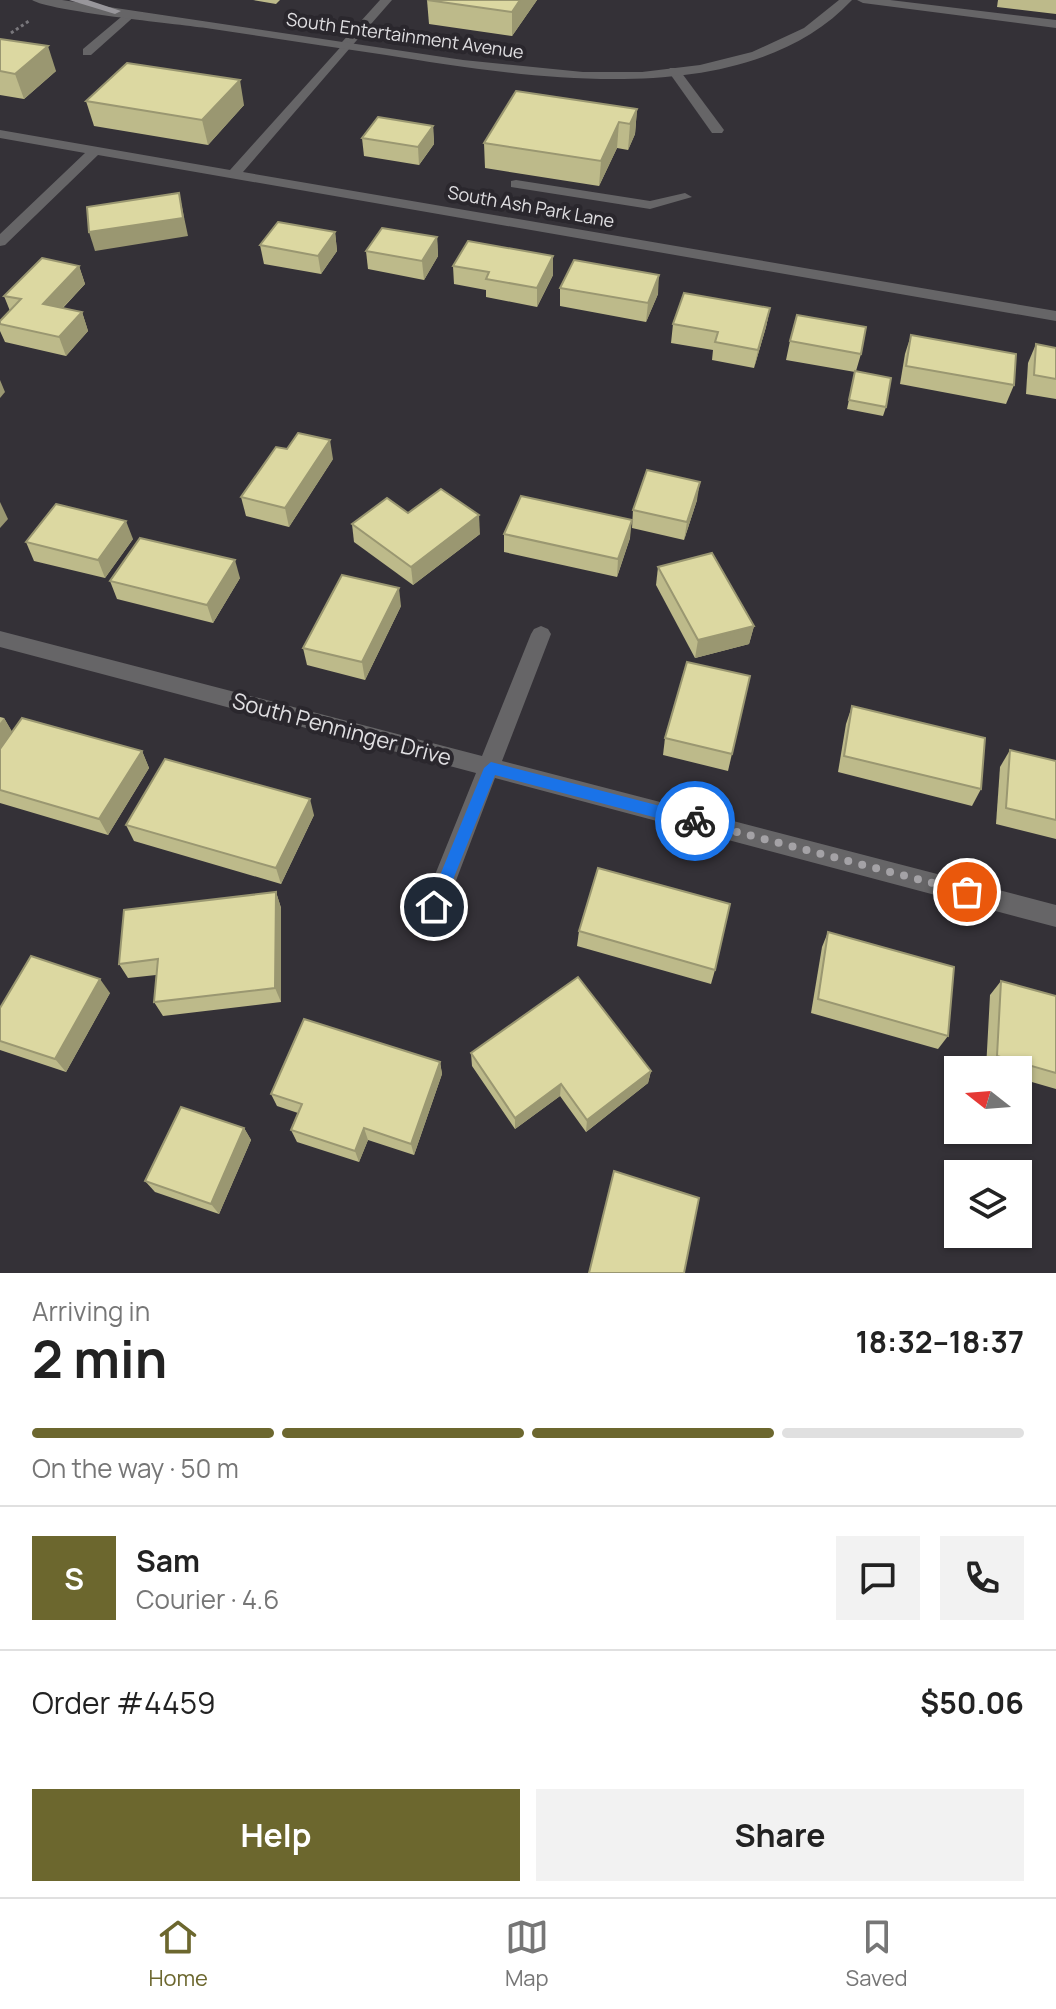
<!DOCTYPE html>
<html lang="en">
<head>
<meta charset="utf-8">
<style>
  :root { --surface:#fff; --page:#f2f2f2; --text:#222; --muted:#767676; --line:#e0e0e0; --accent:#6c672e }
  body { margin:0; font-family:Manrope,sans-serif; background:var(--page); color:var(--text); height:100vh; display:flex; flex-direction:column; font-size:30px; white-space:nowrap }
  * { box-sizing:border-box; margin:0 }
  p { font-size:26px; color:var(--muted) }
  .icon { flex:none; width:44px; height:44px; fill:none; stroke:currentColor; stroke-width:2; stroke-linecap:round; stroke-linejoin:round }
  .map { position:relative; height:1273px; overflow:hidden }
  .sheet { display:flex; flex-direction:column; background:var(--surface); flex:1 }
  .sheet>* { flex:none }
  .needle { width:52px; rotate:287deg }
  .controls { position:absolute; left:944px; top:1056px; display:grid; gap:16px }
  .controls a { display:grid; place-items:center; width:88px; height:88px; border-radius:0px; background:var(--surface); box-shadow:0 2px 6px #0004; font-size:40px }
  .pin { position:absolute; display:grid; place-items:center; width:68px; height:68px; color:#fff; margin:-34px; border:4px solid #fff; border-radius:50%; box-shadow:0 2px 8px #0007 }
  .courier { position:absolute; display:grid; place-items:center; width:80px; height:80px; margin:-40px; border:6px solid #1a73e8; border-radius:50%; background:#fff; color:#222; box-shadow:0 2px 10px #0007 }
  .overview em { font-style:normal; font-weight:700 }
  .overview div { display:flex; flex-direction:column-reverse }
  .overview { display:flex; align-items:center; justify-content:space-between; height:136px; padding:0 32px }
  h1 { font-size:52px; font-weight:700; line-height:60px }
  .bar { display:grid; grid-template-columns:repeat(4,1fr); gap:12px 8px; align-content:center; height:96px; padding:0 32px }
  .bar i { height:10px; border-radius:6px; background:var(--line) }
  .bar .selected { background:var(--accent) }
  .bar p { grid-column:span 4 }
  .line { display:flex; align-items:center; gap:20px; padding:0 32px; border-top:2px solid var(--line) }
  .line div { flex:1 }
  .round { display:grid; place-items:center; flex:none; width:84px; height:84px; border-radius:0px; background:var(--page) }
  .button { display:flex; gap:16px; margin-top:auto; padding:16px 32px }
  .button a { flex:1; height:92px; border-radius:0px; background:var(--accent); color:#fff; font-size:32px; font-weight:700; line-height:92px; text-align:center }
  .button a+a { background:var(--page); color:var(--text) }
  .dock { display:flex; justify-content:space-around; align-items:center; height:112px; border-top:2px solid var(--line); background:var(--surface); font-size:22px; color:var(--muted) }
  .dock a { display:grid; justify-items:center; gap:4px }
  .dock .selected { color:var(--accent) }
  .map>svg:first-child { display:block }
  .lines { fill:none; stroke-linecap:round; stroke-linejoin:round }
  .path { stroke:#79777c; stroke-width:3; stroke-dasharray:3 3; stroke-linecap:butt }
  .service { fill:#666567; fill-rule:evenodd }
  .minor { fill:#666567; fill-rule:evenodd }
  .tertiary { fill:#666567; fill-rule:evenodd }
  .primary { fill:#98969b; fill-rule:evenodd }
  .wall { fill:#bdba8a }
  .shaded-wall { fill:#9a9771 }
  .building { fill:#dcd8a1; stroke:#9a9771; stroke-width:2 }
  .route { fill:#1a73e8 }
  .done { stroke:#a4a2a6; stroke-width:8; stroke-dasharray:0 14.4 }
  .labels { text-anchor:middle; stroke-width:8; stroke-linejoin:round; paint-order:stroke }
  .far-street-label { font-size:18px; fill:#e0dfe2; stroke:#2a272d }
  .street-label { font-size:22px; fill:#e0dfe2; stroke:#2a272d }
</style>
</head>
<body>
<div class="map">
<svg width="1056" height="1273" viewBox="0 0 1056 1273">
  <rect width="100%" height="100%" fill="#343137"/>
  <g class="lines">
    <polyline class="path" points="11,33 29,21"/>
    <g class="service">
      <polygon points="380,0 392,0 350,48 342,48 342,42"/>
      <polygon points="857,0 890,0 1056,20 1056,28 863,3"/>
      <polygon points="127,12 137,14 91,55 83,55 83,49"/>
      <polygon points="670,68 678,68 724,130 722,133 712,133 668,71"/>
      <polygon points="516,180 650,201 685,193 692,197 650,209 511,187 511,181"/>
    </g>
    <g class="minor">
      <polygon points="346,41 352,45 350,48 243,172 1056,311 1056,321 98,155 5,245 0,246 0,234 85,153 0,138 0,130 230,170"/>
      <polygon points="541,626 548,629 551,634 502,761 1056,905 1056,927 495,778 446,907 442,915 434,918 426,915 422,907 476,773 0,647 0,631 482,756 531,634 534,629"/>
    </g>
    <path class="tertiary" d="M32,0H62L463,60L583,72H642L700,65L752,52L804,28L839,0H852C744,115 525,77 386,55C326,46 266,37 206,28C176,24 49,11 32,0Z"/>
    <polygon class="primary" points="69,0 88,0 121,11 115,14"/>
  </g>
  <g class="wall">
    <polygon points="253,0 280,0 276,4"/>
    <polygon points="427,0 537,0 512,36 429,24"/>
    <polygon points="998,0 1056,0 1056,14 997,7"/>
    <polygon points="0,39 56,71 24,99 0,95"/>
    <polygon points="86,101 244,105 208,145 94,126"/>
    <polygon points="637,109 635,134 628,150 617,148 599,186 485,168 484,143"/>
    <polygon points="433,126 434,144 419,165 364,156 362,138"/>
    <polygon points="335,232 337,251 321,274 264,264 260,245"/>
    <polygon points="437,237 438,256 424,280 368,269 366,251"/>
    <polygon points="79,266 85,284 63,308 82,312 88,331 66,356 5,342 0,331 0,324 10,311 4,296"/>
    <polygon points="453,266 553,275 537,307 486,297 486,290 454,284"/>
    <polygon points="560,288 658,294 646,322 560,306"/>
    <polygon points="770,308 766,327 754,368 712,360 713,350 671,343 673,324"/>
    <polygon points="911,335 1014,385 1006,404 900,384 905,354"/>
    <polygon points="790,341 861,354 856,371 886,407 883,416 847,409 855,372 786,360"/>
    <polygon points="1036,344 1056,348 1056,399 1026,394 1028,363"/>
    <polygon points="333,459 289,527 246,516 241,497"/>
    <polygon points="697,500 684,540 632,528 633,510"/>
    <polygon points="408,513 480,534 413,585 354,542 352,524"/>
    <polygon points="504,534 630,538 617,577 504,552"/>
    <polygon points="133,539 105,578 34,561 26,542"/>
    <polygon points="658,567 754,626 749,644 695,658 656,585"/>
    <polygon points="240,578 213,623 117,599 110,581"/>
    <polygon points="401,606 365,680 307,665 303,648"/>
    <polygon points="750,676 728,771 663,755 665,738"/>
    <polygon points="852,706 981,789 972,806 838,772 846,724"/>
    <polygon points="0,717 4,718 12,732 142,751 149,768 108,835 0,803"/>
    <polygon points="1010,750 1056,761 1056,839 996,824 1000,767"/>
    <polygon points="314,815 281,884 134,841 126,825"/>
    <polygon points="276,892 281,908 281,1002 163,1016 154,1002 156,975 128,978 119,964"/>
    <polygon points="579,931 715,970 711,984 577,946"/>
    <polygon points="828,932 948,1036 938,1049 811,1013 822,947"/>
    <polygon points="1001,981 1056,996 1056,1089 1018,1078 1018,1070 986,1069 990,995"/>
    <polygon points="110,993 66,1072 0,1050 0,1008"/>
    <polygon points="471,1053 651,1071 648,1083 586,1132 560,1096 515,1129 472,1066"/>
    <polygon points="440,1062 442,1074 414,1155 368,1140 359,1162 297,1142 291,1130 298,1113 277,1106 271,1094"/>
    <polygon points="244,1128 251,1140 219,1214 155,1192 145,1181"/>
  </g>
  <g class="shaded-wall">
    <polygon points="520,0 537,0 512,36 512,12"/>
    <polygon points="48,46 56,71 24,99 15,74"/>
    <polygon points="240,80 244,105 208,145 202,120"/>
    <polygon points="637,109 635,134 628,150 630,124"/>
    <polygon points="619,122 617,148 599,186 601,161"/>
    <polygon points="433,126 434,144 419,165 418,147"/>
    <polygon points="179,193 188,236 95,251 89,232"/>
    <polygon points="335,232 337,251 321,274 318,256"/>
    <polygon points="437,237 438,256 424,280 422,261"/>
    <polygon points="553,256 553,275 537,307 537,288"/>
    <polygon points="79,266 85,284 49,322 43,304"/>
    <polygon points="659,275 658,294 646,322 648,303"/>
    <polygon points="770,308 766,327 754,368 758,350"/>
    <polygon points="82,312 88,331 66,356 59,337"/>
    <polygon points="0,380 5,392 0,398"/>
    <polygon points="330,440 333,459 289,527 285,508"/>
    <polygon points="700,482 697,500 684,540 687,522"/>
    <polygon points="0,502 8,519 0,528"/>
    <polygon points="479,515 480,534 413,585 411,567"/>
    <polygon points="632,520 630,538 617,577 618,559"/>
    <polygon points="126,521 133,539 105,578 98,560"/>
    <polygon points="235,560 240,578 213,623 207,605"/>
    <polygon points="399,588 401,606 365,680 362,662"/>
    <polygon points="754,626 749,644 695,658 698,640"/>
    <polygon points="4,718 14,735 0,755 0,723"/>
    <polygon points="142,751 149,768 108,835 99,819"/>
    <polygon points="310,799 314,815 281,884 276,868"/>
    <polygon points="276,892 281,908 281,1002 275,988"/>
    <polygon points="100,979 110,993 66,1072 55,1059"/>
    <polygon points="440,1062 442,1074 414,1155 411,1144"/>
    <polygon points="651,1071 648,1083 586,1132 587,1120"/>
    <polygon points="561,1084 560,1096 515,1129 515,1118"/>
    <polygon points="244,1128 251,1140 219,1214 211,1204"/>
    <polygon points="364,1128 368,1140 359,1162 355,1151"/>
  </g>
  <g class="building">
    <polygon points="427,0 520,0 512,12"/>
    <polygon points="0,39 48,46 15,74 0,71"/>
    <polygon points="127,63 240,80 202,120 86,101"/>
    <polygon points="516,91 637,109 630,124 619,122 601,161 484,143"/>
    <polygon points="378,117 433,126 418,147 362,138"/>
    <polygon points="179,193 183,218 89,232 87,207"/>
    <polygon points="278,222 335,232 318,256 260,245"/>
    <polygon points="382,228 437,237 422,261 366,251"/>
    <polygon points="468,241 553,256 537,288 486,279 489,272 453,266"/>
    <polygon points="42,258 79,266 43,304 82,312 59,337 0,324 0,321 21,299 4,296"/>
    <polygon points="574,260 659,275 648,303 560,288"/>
    <polygon points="684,293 770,308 758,350 715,342 718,332 673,324"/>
    <polygon points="797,315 866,327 861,354 790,341"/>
    <polygon points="911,335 1016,354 1014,385 906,366"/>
    <polygon points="1036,344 1056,348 1056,379 1034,375"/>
    <polygon points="855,371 891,378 886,407 849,400"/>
    <polygon points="298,433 330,440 285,508 241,497 276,447 287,449"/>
    <polygon points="647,470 700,482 687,522 633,510"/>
    <polygon points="441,489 479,515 411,567 352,524 387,498 408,513"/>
    <polygon points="521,496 632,520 618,559 504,534"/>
    <polygon points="56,504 126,521 98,560 26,542"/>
    <polygon points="140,538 235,560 207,605 110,581"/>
    <polygon points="712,553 754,626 698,640 658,567"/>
    <polygon points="342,575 399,588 362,662 303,648"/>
    <polygon points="687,662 750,676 732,754 665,738"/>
    <polygon points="852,706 985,738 981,789 844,756"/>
    <polygon points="22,718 142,751 99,819 0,790 0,749"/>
    <polygon points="1010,750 1056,761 1056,820 1006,808"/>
    <polygon points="165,759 310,799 276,868 126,825"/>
    <polygon points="598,868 730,904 715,970 579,931"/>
    <polygon points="276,892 275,988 154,1002 158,959 119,964 124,910"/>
    <polygon points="828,932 954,967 948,1036 818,999"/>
    <polygon points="31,956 100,979 55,1059 0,1041 0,1008"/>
    <polygon points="578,977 651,1071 587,1120 561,1084 515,1118 471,1053"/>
    <polygon points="1001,981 1056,996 1056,1073 997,1056"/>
    <polygon points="304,1019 440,1062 411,1144 364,1128 355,1151 291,1130 302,1104 271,1094"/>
    <polygon points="181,1107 244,1128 211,1204 145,1181"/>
    <polygon points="614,1171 699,1198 684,1273 589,1273"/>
  </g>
  <polygon class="route" points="491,762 695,815 702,821 695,828 495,775 440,912 429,912 427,907 484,768"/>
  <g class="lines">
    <polyline class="done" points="695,821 967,892"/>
  </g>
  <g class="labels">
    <g class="far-street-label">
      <text transform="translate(405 36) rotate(8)" y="6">South Entertainment Avenue</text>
      <text transform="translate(531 207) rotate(10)" y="6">South Ash Park Lane</text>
    </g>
    <g class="street-label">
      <text transform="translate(342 729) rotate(15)" y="8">South Penninger Drive</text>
    </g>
  </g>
</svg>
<div class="controls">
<a><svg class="needle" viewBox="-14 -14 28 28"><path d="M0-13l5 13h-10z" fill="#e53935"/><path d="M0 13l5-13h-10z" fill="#767676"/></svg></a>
<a><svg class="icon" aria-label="layers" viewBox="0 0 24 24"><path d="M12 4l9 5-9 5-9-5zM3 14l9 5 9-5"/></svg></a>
</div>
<div class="pin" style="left:967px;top:892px;background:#ea580c"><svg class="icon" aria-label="bag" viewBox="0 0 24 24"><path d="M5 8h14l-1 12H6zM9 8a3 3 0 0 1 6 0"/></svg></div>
<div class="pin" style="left:434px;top:907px;background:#1f2937"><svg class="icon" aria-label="home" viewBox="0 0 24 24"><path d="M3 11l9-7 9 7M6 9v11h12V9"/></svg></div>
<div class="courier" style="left:695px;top:821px"><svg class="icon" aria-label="bike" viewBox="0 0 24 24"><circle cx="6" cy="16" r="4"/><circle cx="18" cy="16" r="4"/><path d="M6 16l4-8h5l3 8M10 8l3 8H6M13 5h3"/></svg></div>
</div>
<section class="sheet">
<div class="overview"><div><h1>2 min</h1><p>Arriving in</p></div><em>18:32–18:37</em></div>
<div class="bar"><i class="selected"></i><i class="selected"></i><i class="selected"></i><i></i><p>On the way · 50 m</p></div>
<div class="line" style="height:144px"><b class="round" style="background:var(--accent);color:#fff">S</b><div><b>Sam</b><p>Courier · 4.6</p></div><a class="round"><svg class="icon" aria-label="chat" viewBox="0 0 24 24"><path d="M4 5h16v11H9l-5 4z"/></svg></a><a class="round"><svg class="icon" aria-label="phone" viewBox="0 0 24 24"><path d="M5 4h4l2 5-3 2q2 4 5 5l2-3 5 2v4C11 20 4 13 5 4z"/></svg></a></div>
<div class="line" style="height:104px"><div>Order #4459</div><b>$50.06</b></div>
<div class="button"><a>Help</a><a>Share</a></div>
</section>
<nav class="dock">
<a class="selected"><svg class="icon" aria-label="home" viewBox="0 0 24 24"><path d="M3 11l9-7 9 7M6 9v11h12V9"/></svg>Home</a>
<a><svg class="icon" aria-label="map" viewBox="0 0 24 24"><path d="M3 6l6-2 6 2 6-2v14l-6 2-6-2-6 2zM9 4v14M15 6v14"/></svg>Map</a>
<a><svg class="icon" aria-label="saved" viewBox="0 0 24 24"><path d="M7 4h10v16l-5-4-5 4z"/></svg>Saved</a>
</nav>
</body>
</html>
